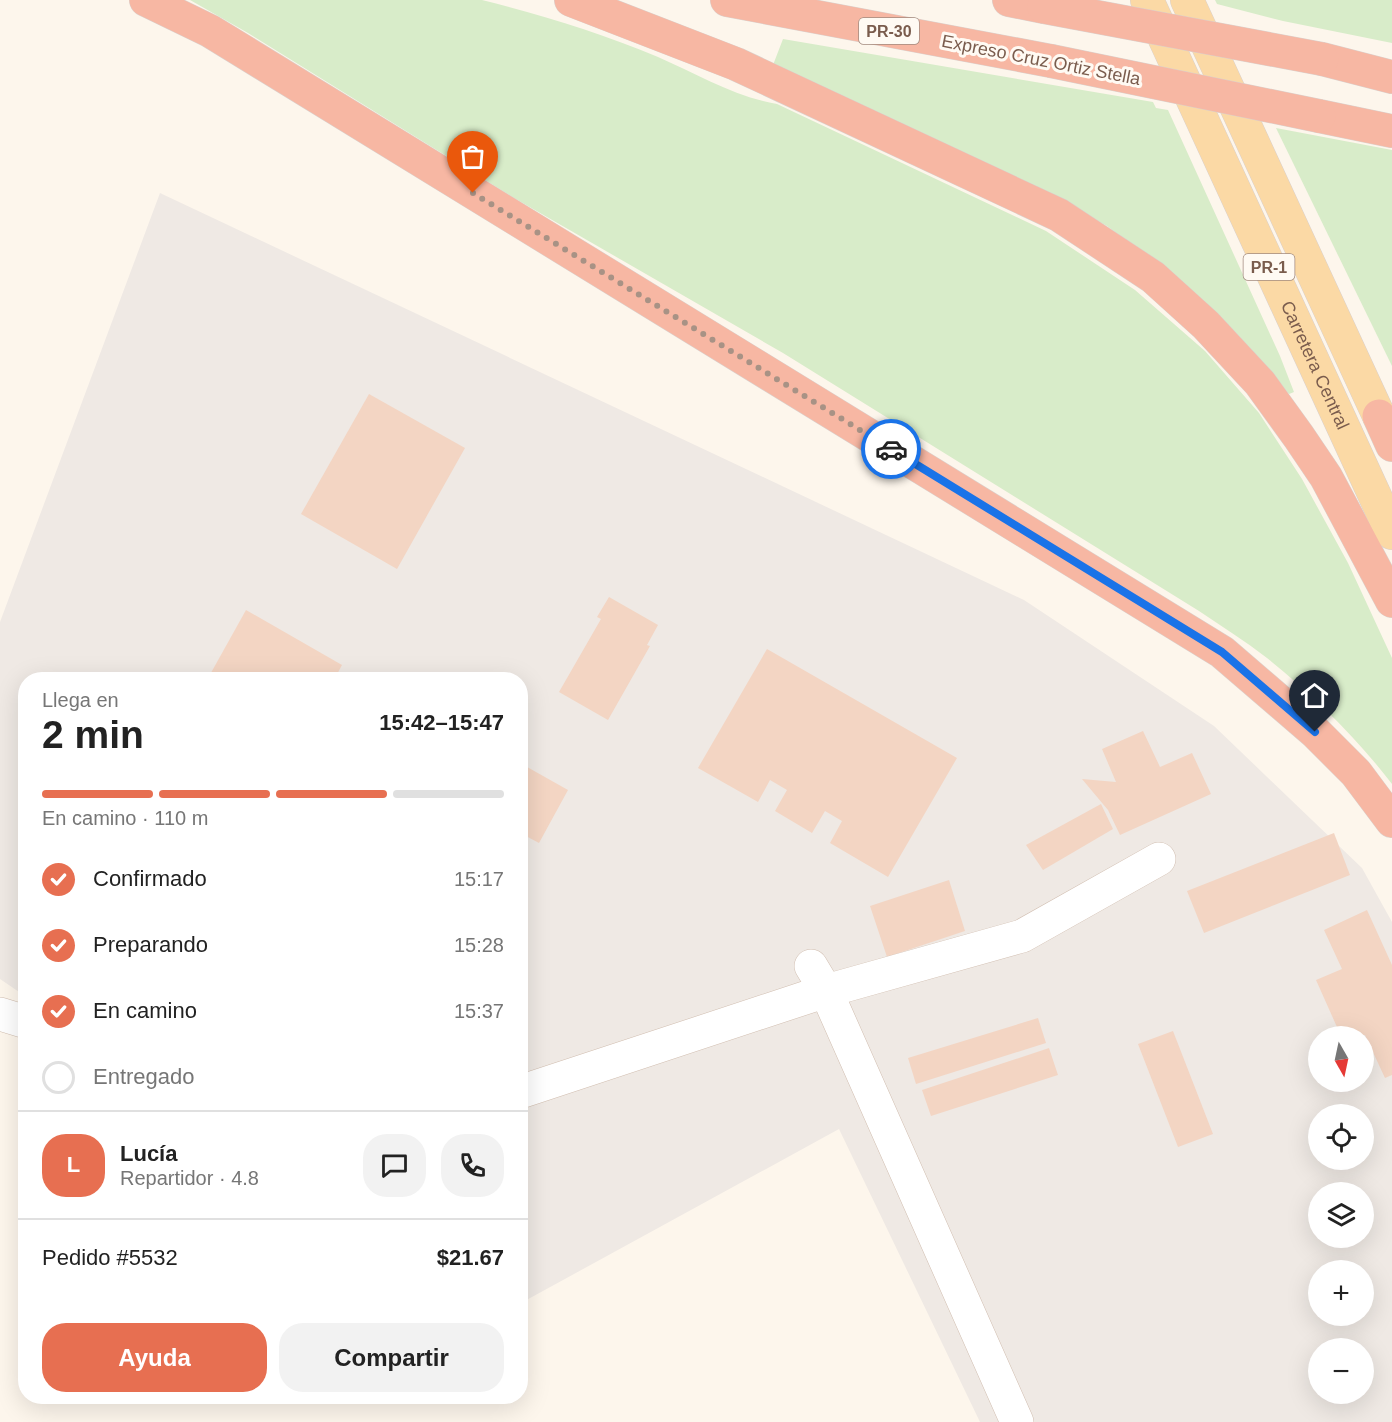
<!DOCTYPE html>
<html lang="es">
<head>
<meta charset="utf-8">
<style>
  :root { --surface:#fff; --page:#f2f2f2; --text:#222; --muted:#767676; --line:#e0e0e0; --accent:#e76f51 }
  body { margin:0; font-family:Helvetica,sans-serif; background:var(--page); color:var(--text); height:100vh; display:flex; flex-direction:column; font-size:22px; white-space:nowrap }
  * { box-sizing:border-box; margin:0 }
  p { font-size:20px; color:var(--muted) }
  .icon { flex:none; width:33px; height:33px; fill:none; stroke:currentColor; stroke-width:2; stroke-linecap:round; stroke-linejoin:round }
  .map { position:relative; flex:1; overflow:hidden }
  .sheet { position:absolute; left:18px; top:672px; width:510px; height:732px; display:flex; flex-direction:column; background:var(--surface); border-radius:24px; box-shadow:0 6px 24px #0002 }
  .sheet>* { flex:none }
  .needle { width:39px; rotate:171deg }
  .tools { position:absolute; left:1308px; top:1026px; display:grid; gap:12px }
  .tools a { display:grid; place-items:center; width:66px; height:66px; border-radius:50%; background:var(--surface); box-shadow:0 6px 24px #0002; font-size:30px }
  .pin { position:absolute; display:grid; place-items:center; width:51px; height:51px; color:#fff; margin:-62px -26px; border-radius:50% 50% 50% 0; rotate:-45deg; box-shadow:0 0 6px #0007 }
  .pin .icon { rotate:45deg }
  .courier { position:absolute; display:grid; place-items:center; width:60px; height:60px; margin:-30px; border:4px solid #1a73e8; border-radius:50%; background:#fff; color:#222; box-shadow:0 2px 8px #0007 }
  .headline em { font-style:normal; font-weight:700 }
  .headline div { display:flex; flex-direction:column-reverse }
  .headline { display:flex; align-items:center; justify-content:space-between; height:102px; padding:0 24px }
  h1 { font-size:39px; font-weight:700; line-height:45px }
  .bar { display:grid; grid-template-columns:repeat(4,1fr); gap:9px 6px; align-content:center; height:72px; padding:0 24px }
  .bar i { height:8px; border-radius:4px; background:var(--line) }
  .bar .selected { background:var(--accent) }
  .bar p { grid-column:span 4 }
  .line { display:flex; align-items:center; gap:15px; padding:0 24px; border-top:2px solid var(--line) }
  .line div { flex:1 }
  .round { display:grid; place-items:center; flex:none; width:63px; height:63px; border-radius:24px; background:var(--page) }
  ol { padding:0 24px; list-style:none }
  li { display:flex; align-items:center; gap:18px; height:66px }
  li p { margin-inline-start:auto }
  li .icon { padding:6px; border-radius:50%; background:var(--accent); color:#fff; stroke-width:4 }
  li:last-child { color:var(--muted) }
  li i { width:33px; height:33px; border:3px solid var(--line); border-radius:50% }
  .button { display:flex; gap:12px; margin-top:auto; padding:12px 24px }
  .button a { flex:1; height:69px; border-radius:24px; background:var(--accent); color:#fff; font-size:24px; font-weight:700; line-height:69px; text-align:center }
  .button a+a { background:var(--page); color:var(--text) }
  .map>svg:first-child { display:block }
  .industrial { fill:#efe9e4; fill-rule:evenodd }
  .green { fill:#d8ecc9 }
  .building { fill:#f3d5c3 }
  .lines { fill:none; stroke-linecap:round; stroke-linejoin:round }
  .minor-casing { stroke:#d1beb0; stroke-width:34 }
  .major-casing { stroke:#dad1cd; stroke-width:34 }
  .highway-casing { stroke:#dad1cd; stroke-width:34 }
  .minor { stroke:#fff; stroke-width:33 }
  .major { stroke:#fbd9a5; stroke-width:33 }
  .highway { stroke:#f7b7a3; stroke-width:33 }
  .highway-bridge-casing { stroke:#dad1cd; stroke-width:34; stroke-linecap:butt }
  .highway-bridge { stroke:#f7b7a3; stroke-width:33 }
  .done { stroke:#a89285; stroke-width:6; stroke-dasharray:0 10.8 }
  .route { stroke:#1a73e8; stroke-width:8 }
  .labels { text-anchor:middle; stroke-width:6; stroke-linejoin:round; paint-order:stroke }
  .shield { fill:#fffaf3; stroke:#a28b7f; stroke-width:1.5 }
  .shield-label { font-size:16px; font-weight:bold; fill:#7a5c4d }
  .street-label { font-size:18px; fill:#7a5c4d; stroke:#fffaf3 }
</style>
</head>
<body>
<div class="map">
<svg width="1392" height="1422" viewBox="0 0 1392 1422">
  <rect width="100%" height="100%" fill="#fdf6ec"/>
  <path class="industrial" d="M160,193L1024,600L1214,726L1362,868L1392,922V1422H980L839,1129L521,1303L520,680H26L25,996L0,979V622ZM1318,1036H1364V1082H1318ZM1318,1114H1364V1160H1318ZM1318,1192H1364V1238H1318ZM1318,1270H1364V1316H1318ZM1318,1348H1364V1394H1318Z"/>
  <g class="green">
    <path d="M190,0H482C542,15 601,33 658,57C697,74 735,97 777,104L1046,231L1135,290L1205,351L1259,413L1302,479L1348,563L1392,658V784C1356,737 1313,695 1267,658C1245,641 1221,626 1199,611L783,353L514,198L248,33Z"/>
    <polygon points="1215,0 1392,0 1392,43 1283,21 1217,4"/>
    <polygon points="783,39 1153,102 1156,108 1168,110 1280,356 1294,392 1289,394 1238,335 1183,283 1107,226 1013,176 773,65"/>
    <polygon points="1276,128 1392,150 1392,366"/>
  </g>
  <g class="building">
    <polygon points="369,394 465,448 397,569 301,514"/>
    <polygon points="609,597 658,625 647,645 650,646 608,720 559,692 601,619 597,617"/>
    <polygon points="246,610 342,665 334,680 207,680"/>
    <polygon points="767,649 957,758 888,877 830,843 842,821 825,811 812,833 775,811 787,790 770,780 758,802 698,768"/>
    <polygon points="1143,731 1160,767 1192,753 1211,794 1120,835 1108,810 1082,779 1116,782 1102,749"/>
    <polygon points="520,763 568,790 539,843 524,835 520,842"/>
    <polygon points="1101,804 1113,829 1043,870 1026,845"/>
    <polygon points="1334,833 1350,875 1204,933 1187,891"/>
    <polygon points="949,880 965,931 887,957 870,906"/>
    <polygon points="1367,910 1392,965 1392,1075 1385,1078 1365,1035 1341,1036 1316,980 1342,969 1324,930"/>
    <polygon points="1038,1018 1046,1043 916,1084 908,1058"/>
    <polygon points="1173,1031 1213,1134 1178,1147 1138,1044"/>
    <polygon points="1049,1048 1058,1075 931,1116 922,1090"/>
  </g>
  <g class="lines">
    <g class="minor-casing">
      <g id="minor">
        <polyline points="811,966 826,991 1017,1422"/>
        <polyline points="0,1014 26,1022"/>
        <polyline points="520,1092 826,991 1022,936 1159,859"/>
      </g>
    </g>
    <g class="major-casing">
      <g id="major">
        <path id="s1" d="M1147,0L1392,533"/>
        <polyline points="1187,0 1379,416"/>
      </g>
    </g>
    <g class="highway-casing">
      <g id="highway">
        <polyline points="146,0 210,31 1222,652 1315,732 1356,773 1392,821"/>
        <polyline points="571,0 736,64 1059,215 1153,277 1206,325 1260,383 1299,437 1326,477 1392,601"/>
        <polyline points="727,0 1051,61"/>
        <polyline points="1009,0 1044,7"/>
        <polyline points="1322,59 1392,77"/>
        <polyline points="1319,116 1392,131"/>
        <polyline points="1379,416 1392,445"/>
      </g>
    </g>
    <use href="#minor" class="minor"/>
    <use href="#major" class="major"/>
    <use href="#highway" class="highway"/>
    <g class="highway-bridge-casing">
      <g id="highway-bridge">
        <polyline points="1044,7 1322,59"/>
        <polyline points="1051,61 1319,116"/>
      </g>
    </g>
    <use href="#highway-bridge" class="highway-bridge"/>
  </g>
  <g class="lines">
    <polyline class="done" points="473,193 891,449"/>
    <polyline class="route" points="891,449 1222,652 1315,732"/>
  </g>
  <g class="labels">
    <g class="shield">
      <rect x="859" y="18" width="60" height="26" rx="4.5"/>
      <rect x="1243.5" y="254" width="51" height="26" rx="4.5"/>
    </g>
    <g class="shield-label">
      <text x="889" y="37">PR-30</text>
      <text x="1269" y="273">PR-1</text>
    </g>
    <g class="street-label">
      <text transform="translate(1041 60) rotate(11)" y="6">Expreso Cruz Ortiz Stella</text>
      <text dy="6" stroke="none"><textPath href="#s1" startOffset="402">Carretera Central</textPath></text>
    </g>
  </g>
</svg>
<div class="tools">
<a><svg class="needle" viewBox="-14 -14 28 28"><path d="M0-13l5 13h-10z" fill="#e53935"/><path d="M0 13l5-13h-10z" fill="#767676"/></svg></a>
<a><svg class="icon" aria-label="locate" viewBox="0 0 24 24"><circle cx="12" cy="12" r="6"/><path d="M12 2v4M12 18v4M2 12h4M18 12h4"/></svg></a>
<a><svg class="icon" aria-label="layers" viewBox="0 0 24 24"><path d="M12 4l9 5-9 5-9-5zM3 14l9 5 9-5"/></svg></a>
<a>+</a>
<a>−</a>
</div>
<div class="pin" style="left:473px;top:193px;background:#ea580c"><svg class="icon" aria-label="bag" viewBox="0 0 24 24"><path d="M5 8h14l-1 12H6zM9 8a3 3 0 0 1 6 0"/></svg></div>
<div class="pin" style="left:1315px;top:732px;background:#1f2937"><svg class="icon" aria-label="home" viewBox="0 0 24 24"><path d="M3 11l9-7 9 7M6 9v11h12V9"/></svg></div>
<div class="courier" style="left:891px;top:449px"><svg class="icon" aria-label="car" viewBox="0 0 24 24"><path d="M5 17H2v-5l4-1 3-4h7l3 4 3 1v5h-3M9 17h6M6 11h13"/><circle cx="7" cy="17" r="2"/><circle cx="17" cy="17" r="2"/></svg></div>
<section class="sheet">
<div class="headline"><div><h1>2 min</h1><p>Llega en</p></div><em>15:42–15:47</em></div>
<div class="bar"><i class="selected"></i><i class="selected"></i><i class="selected"></i><i></i><p>En camino · 110 m</p></div>
<ol>
<li><svg class="icon" aria-label="check" viewBox="0 0 24 24"><path d="M5 12l5 5 9-10"/></svg>Confirmado<p>15:17</p></li>
<li><svg class="icon" aria-label="check" viewBox="0 0 24 24"><path d="M5 12l5 5 9-10"/></svg>Preparando<p>15:28</p></li>
<li><svg class="icon" aria-label="check" viewBox="0 0 24 24"><path d="M5 12l5 5 9-10"/></svg>En camino<p>15:37</p></li>
<li><i></i>Entregado</li>
</ol>
<div class="line" style="height:108px"><b class="round" style="background:var(--accent);color:#fff">L</b><div><b>Lucía</b><p>Repartidor · 4.8</p></div><a class="round"><svg class="icon" aria-label="chat" viewBox="0 0 24 24"><path d="M4 5h16v11H9l-5 4z"/></svg></a><a class="round"><svg class="icon" aria-label="phone" viewBox="0 0 24 24"><path d="M5 4h4l2 5-3 2q2 4 5 5l2-3 5 2v4C11 20 4 13 5 4z"/></svg></a></div>
<div class="line" style="height:78px"><div>Pedido #5532</div><b>$21.67</b></div>
<div class="button"><a>Ayuda</a><a>Compartir</a></div>
</section>
</div>
</body>
</html>
